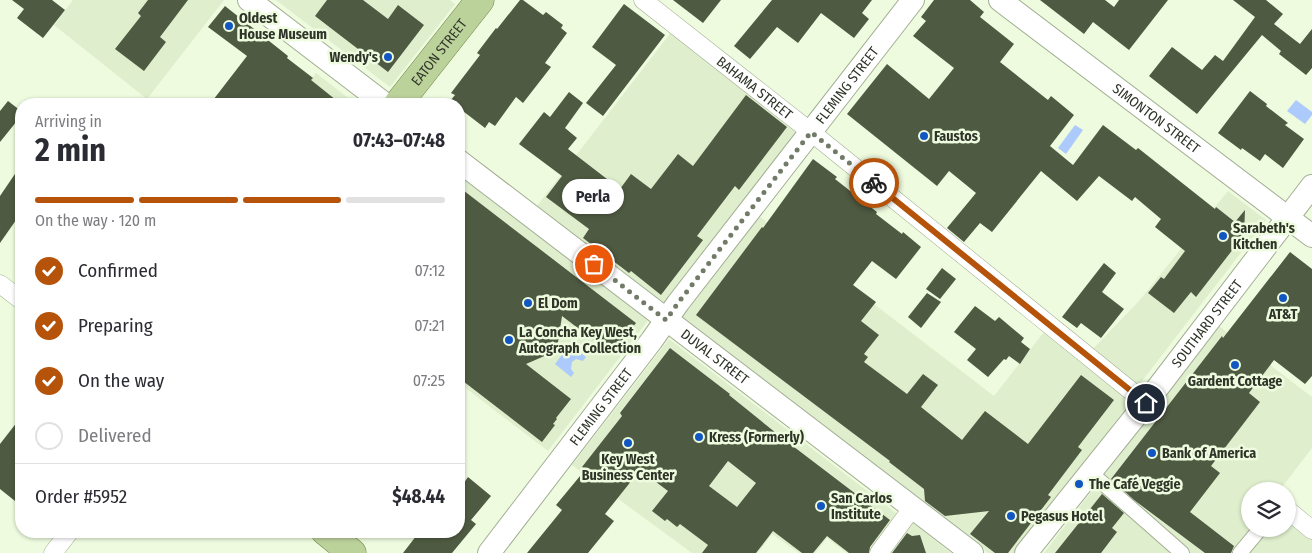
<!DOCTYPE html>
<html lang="en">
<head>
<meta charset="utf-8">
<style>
  :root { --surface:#fff; --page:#f7f7f7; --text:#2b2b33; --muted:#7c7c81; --line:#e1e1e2; --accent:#b45309 }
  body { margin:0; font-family:"Fira Sans Condensed",sans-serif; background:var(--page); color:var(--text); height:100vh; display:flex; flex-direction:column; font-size:19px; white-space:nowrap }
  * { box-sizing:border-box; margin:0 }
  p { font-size:16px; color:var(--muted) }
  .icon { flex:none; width:28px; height:28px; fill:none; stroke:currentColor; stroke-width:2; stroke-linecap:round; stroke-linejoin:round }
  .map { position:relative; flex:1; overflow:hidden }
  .drawer { position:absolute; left:15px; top:98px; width:450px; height:440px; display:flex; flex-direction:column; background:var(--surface); border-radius:20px; box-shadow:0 1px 4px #0004 }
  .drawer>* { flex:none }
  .buttons { position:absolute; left:1241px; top:482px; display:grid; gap:10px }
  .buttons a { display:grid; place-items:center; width:55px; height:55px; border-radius:50%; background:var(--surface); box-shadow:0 1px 4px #0004; font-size:25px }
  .pin { position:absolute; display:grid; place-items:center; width:42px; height:42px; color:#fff; margin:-21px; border:2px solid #fff; border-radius:50%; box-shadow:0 1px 5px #0007 }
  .courier { position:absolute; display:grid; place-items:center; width:50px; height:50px; margin:-25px; border:4px solid #b45309; border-radius:50%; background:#fff; color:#222; box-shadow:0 1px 6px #0007 }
  .bubble { position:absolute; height:35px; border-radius:18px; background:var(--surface); box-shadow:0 1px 4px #0004; font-size:16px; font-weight:700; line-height:35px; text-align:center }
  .summary em { font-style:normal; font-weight:700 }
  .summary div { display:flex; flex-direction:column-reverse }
  .summary { display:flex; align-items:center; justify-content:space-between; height:85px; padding:0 20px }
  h1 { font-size:32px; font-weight:700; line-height:38px }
  .bar { display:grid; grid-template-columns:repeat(4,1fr); gap:8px 5px; align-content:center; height:60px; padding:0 20px }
  .bar i { height:6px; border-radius:4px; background:var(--line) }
  .bar .on { background:var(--accent) }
  .bar p { grid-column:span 4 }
  .line { display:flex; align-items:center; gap:12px; padding:0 20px; border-top:1px solid var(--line) }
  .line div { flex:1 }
  ol { padding:0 20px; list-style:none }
  li { display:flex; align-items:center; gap:15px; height:55px }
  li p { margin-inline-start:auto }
  li .icon { padding:5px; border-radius:50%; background:var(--accent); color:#fff; stroke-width:4 }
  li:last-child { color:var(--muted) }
  li i { width:28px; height:28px; border:2px solid var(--line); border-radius:50% }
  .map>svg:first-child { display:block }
  .built { fill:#dfefcd }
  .water { fill:#accafb }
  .building { fill:#4f5a42; fill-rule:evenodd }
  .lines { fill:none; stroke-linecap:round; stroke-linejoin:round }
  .pedestrian-casing { stroke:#a2ae93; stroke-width:16 }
  .minor-casing { stroke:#a2ae93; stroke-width:19 }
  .tertiary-casing { stroke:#a2ae93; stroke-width:24 }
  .primary-casing { stroke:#6d8748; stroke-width:29 }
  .pedestrian { stroke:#fff; stroke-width:14 }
  .minor { stroke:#fff; stroke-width:18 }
  .tertiary { stroke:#fff; stroke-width:22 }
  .primary { stroke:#bcd29b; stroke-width:28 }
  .done { stroke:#727a68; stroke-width:5; stroke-dasharray:0 9 }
  .route { stroke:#b45309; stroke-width:6 }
  .poi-dot { fill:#1256c1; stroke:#eefbde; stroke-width:2 }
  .labels { text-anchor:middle; stroke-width:5; stroke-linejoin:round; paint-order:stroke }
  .poi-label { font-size:14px; font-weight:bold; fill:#2f3429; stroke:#eefbde; text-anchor:start }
  .street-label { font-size:14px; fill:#2f3429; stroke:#eefbde }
</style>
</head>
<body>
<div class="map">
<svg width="1312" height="553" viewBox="0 0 1312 553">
  <rect width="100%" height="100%" fill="#eefbde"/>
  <g class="built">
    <polygon points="73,0 224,0 147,99 54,25"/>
    <polygon points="276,0 450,0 455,4 390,87"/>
    <polygon points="672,31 800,128 665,303 537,206"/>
    <polygon points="316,73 356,104 292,104"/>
    <polygon points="459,174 649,319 548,451 459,383"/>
    <polygon points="1228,191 1266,220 1139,385 1091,351 1139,301"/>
    <polygon points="759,216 994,396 1044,332 1132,400 1014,553 988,553 680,318"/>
    <polygon points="1219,326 1312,397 1312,448 1279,491 1250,491 1250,529 1288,529 1288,518 1312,537 1312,553 1044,553"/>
    <polygon points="669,339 900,516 868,553 847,553 827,538 815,553 799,553 772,534 758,553 692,553 572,465"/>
    <polygon points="911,522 951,553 887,553"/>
  </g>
  <g class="water">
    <polygon points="1296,100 1312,112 1312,115 1305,124 1287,111"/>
    <polygon points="1075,125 1083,130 1066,154 1058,148"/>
    <polygon points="570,344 586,357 583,361 576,359 572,362 571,369 574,373 571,377 555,364"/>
  </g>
  <g class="building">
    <polygon points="12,0 52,0 65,10 43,38 17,18 24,9"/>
    <polygon points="148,0 188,0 160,37 166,42 144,71 115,49 141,16 138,13"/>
    <polygon points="327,0 363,0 388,19 398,5 424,25 388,72 315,16"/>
    <polygon points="520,0 523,0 543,15 546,12 563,25 561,28 567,33 545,63 551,67 523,103 516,97 495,126 489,122 485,128 459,108 459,104 453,104 450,101 455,95 451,93 480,55 477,53 496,28 497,29"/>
    <polygon points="673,0 721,0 703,23"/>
    <polygon points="772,0 872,0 862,13 869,19 854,38 821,13 798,43 777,27 750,59 734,46"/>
    <polygon points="934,0 970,0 984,12 980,17 1014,44 1000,62 1048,100 1051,96 1074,115 1050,146 1073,165 1103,125 1136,150 1138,148 1215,209 1216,207 1235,222 1245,210 1244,235 1196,297 1191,292 1174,313 1148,293 1161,277 1164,279 1185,251 1155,227 1161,219 1135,197 1132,201 1099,176 1077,201 1041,171 992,232 980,223 964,242 947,228 976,193 949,171 937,186 847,114 887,64 929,99 954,68 913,36 926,21 921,17"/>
    <polygon points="1040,0 1105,0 1114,7 1119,0 1168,0 1129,50 1093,22 1084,34"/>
    <polygon points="1233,0 1266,0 1283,14 1274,24 1300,44 1312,29 1312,68 1306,75 1279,54 1281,51 1262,35 1197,114 1149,76 1172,47 1202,70 1215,55 1223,61 1255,17"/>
    <polygon points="624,4 665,35 603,116 586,103 616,65 592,47"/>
    <polygon points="225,6 288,56 287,58 313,78 311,80 341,104 210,104 247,56 208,27"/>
    <polygon points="1250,91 1267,104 1266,106 1288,123 1285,125 1304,139 1283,168 1265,154 1260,161 1242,148 1241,150 1218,133"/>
    <polygon points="569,92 583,103 565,128 577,138 568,149 620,189 631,174 651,189 678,154 693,166 746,95 787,127 739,190 735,186 697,236 703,240 661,295 631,271 629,273 583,238 589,229 546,197 562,176 519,144 544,112 550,117"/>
    <polygon points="8,101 21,111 21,116 0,142 0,111"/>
    <polygon points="813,159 837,177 835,179 877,212 876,214 902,234 903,232 921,247 896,279 872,261 853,285 876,302 861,321 879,335 864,354 868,357 864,362 907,394 923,374 938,385 921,407 962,440 985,411 1028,444 1081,375 1114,400 1078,447 1082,450 1048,495 1051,497 1008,553 995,553 970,534 989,511 945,516 925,501 924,489 889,462 890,461 696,315 762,227 763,228"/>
    <polygon points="21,165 21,213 0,243 0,196"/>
    <polygon points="459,187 636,323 612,354 562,316 558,342 555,349 549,354 526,364 571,399 556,418 557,419 553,424 555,425 542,442 459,378"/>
    <polygon points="1290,252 1312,269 1312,376 1305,384 1274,360 1249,393 1260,402 1211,466 1220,473 1190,512 1234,546 1231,553 1205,553 1134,500 1111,479 1222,336 1223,338"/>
    <polygon points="1104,263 1116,273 1102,292 1124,309 1101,338 1081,323 1077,328 1062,317"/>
    <polygon points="942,268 956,279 940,299 926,289"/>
    <polygon points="927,293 941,302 921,328 908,317"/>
    <polygon points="975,306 995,321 999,317 1024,338 1021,342 1030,349 1020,364 1009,356 1006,360 1004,359 988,377 967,360 976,349 954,332"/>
    <path d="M670,348L730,394L729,395L781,437L890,520L870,547L869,553H849L827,536L813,553H802L773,531L756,553H702L708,545L680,524L677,527L667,519L665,521L652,511L668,491L640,470L605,514L614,521L588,553H527L562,510L556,505L585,470L582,467L622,416L620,413ZM728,461L756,483L737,507L709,486Z"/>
    <polygon points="21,417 21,493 15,501 0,489 0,444"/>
    <polygon points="468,477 491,496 471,520 476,524 452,553 403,553 420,531 459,531 459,490"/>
    <polygon points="1102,494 1124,513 1112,528 1117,532 1101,553 1055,553"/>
    <polygon points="907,533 912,536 920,535 926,553 892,553"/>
  </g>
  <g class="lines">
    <g class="pedestrian-casing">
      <g id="pedestrian">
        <polyline points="1091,473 1182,553"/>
        <polyline points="1240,553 1260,529"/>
      </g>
    </g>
    <g class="minor-casing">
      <g id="minor">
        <path id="s1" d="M643,0L811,132L1146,403"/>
        <polyline points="0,284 21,300"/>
        <polyline points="1288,510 1312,530"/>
        <polyline points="53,553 70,531"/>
        <polyline points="879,553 913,507"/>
      </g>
    </g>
    <g class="tertiary-casing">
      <g id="tertiary">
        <polyline points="249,0 385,104"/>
        <path id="s2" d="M1000,0L1312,236"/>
        <path id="s3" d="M459,161L972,553"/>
        <path id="s4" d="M489,553L652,340L678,303L913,0"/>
        <path id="s5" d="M1026,553L1146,403L1312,186"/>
      </g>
    </g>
    <g class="primary-casing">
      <g id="primary">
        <path id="s6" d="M398,104L480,0"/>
        <polyline points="325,531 352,553"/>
      </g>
    </g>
    <use href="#pedestrian" class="pedestrian"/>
    <use href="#minor" class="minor"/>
    <use href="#tertiary" class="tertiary"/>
    <use href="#primary" class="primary"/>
  </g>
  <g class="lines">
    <polyline class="done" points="594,264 666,320 678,303 811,132 874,183"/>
    <polyline class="route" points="874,183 1146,403"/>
  </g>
  <g class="poi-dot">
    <circle cx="229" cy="26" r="5"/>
    <circle cx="388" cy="57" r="5"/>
    <circle cx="924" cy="136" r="5"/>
    <circle cx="1223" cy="236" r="5"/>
    <circle cx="1283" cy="298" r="5"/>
    <circle cx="528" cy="303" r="5"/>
    <circle cx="509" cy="340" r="5"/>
    <circle cx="1235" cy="365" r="5"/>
    <circle cx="699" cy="437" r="5"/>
    <circle cx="628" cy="443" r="5"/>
    <circle cx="1152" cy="453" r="5"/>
    <circle cx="1079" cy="484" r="5"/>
    <circle cx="821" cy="506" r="5"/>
    <circle cx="1011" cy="516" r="5"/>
  </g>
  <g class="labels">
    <g class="poi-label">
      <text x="239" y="23">Oldest<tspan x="239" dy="16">House Museum</tspan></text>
      <text x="378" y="62" text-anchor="end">Wendy's</text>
      <text x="934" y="141">Faustos</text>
      <text x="1233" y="233">Sarabeth's<tspan x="1233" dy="16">Kitchen</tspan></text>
      <text x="538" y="308">El Dom</text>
      <text x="1283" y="319" text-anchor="middle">AT&amp;T</text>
      <text x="519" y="337">La Concha Key West,<tspan x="519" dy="16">Autograph Collection</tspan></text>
      <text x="1235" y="386" text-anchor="middle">Gardent Cottage</text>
      <text x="709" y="442">Kress (Formerly)</text>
      <text x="1162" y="458">Bank of America</text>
      <text x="628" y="464" text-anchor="middle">Key West<tspan x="628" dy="16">Business Center</tspan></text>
      <text x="1089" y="489">The Café Veggie</text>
      <text x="831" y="503">San Carlos<tspan x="831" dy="16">Institute</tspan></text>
      <text x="1021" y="521">Pegasus Hotel</text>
    </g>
    <g class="street-label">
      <text dy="5" stroke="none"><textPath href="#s6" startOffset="66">EATON STREET</textPath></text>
      <text dy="5" stroke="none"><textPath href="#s4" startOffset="589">FLEMING STREET</textPath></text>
      <text dy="5" stroke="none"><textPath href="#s1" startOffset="142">BAHAMA STREET</textPath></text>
      <text dy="5" stroke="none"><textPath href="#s2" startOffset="196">SIMONTON STREET</textPath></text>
      <text dy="5" stroke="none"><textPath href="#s5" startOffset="292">SOUTHARD STREET</textPath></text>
      <text dy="5" stroke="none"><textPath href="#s3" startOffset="322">DUVAL STREET</textPath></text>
      <text dy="5" stroke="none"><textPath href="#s4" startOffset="184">FLEMING STREET</textPath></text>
    </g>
  </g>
</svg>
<div class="buttons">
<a><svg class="icon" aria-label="layers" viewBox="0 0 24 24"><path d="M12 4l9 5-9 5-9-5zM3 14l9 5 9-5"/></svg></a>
</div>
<div class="pin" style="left:594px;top:264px;background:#ea580c"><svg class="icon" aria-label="bag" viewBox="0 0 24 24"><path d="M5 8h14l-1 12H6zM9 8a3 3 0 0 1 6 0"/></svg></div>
<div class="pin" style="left:1146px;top:403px;background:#1f2937"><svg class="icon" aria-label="home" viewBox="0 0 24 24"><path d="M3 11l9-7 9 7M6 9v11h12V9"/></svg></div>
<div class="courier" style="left:874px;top:183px"><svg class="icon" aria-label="bike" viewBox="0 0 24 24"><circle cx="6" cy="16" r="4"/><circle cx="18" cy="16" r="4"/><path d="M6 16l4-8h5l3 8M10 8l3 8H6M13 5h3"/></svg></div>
<div class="bubble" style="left:562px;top:179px;width:62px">Perla</div>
<section class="drawer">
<div class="summary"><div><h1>2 min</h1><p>Arriving in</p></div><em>07:43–07:48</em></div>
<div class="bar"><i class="on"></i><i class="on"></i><i class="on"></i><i></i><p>On the way · 120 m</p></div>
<ol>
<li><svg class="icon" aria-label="check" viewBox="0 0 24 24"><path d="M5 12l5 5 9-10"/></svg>Confirmed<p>07:12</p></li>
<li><svg class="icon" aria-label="check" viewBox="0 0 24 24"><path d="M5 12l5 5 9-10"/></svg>Preparing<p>07:21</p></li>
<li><svg class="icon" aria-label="check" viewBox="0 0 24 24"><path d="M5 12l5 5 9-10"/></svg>On the way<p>07:25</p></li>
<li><i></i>Delivered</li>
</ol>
<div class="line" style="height:65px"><div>Order #5952</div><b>$48.44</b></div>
</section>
</div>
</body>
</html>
